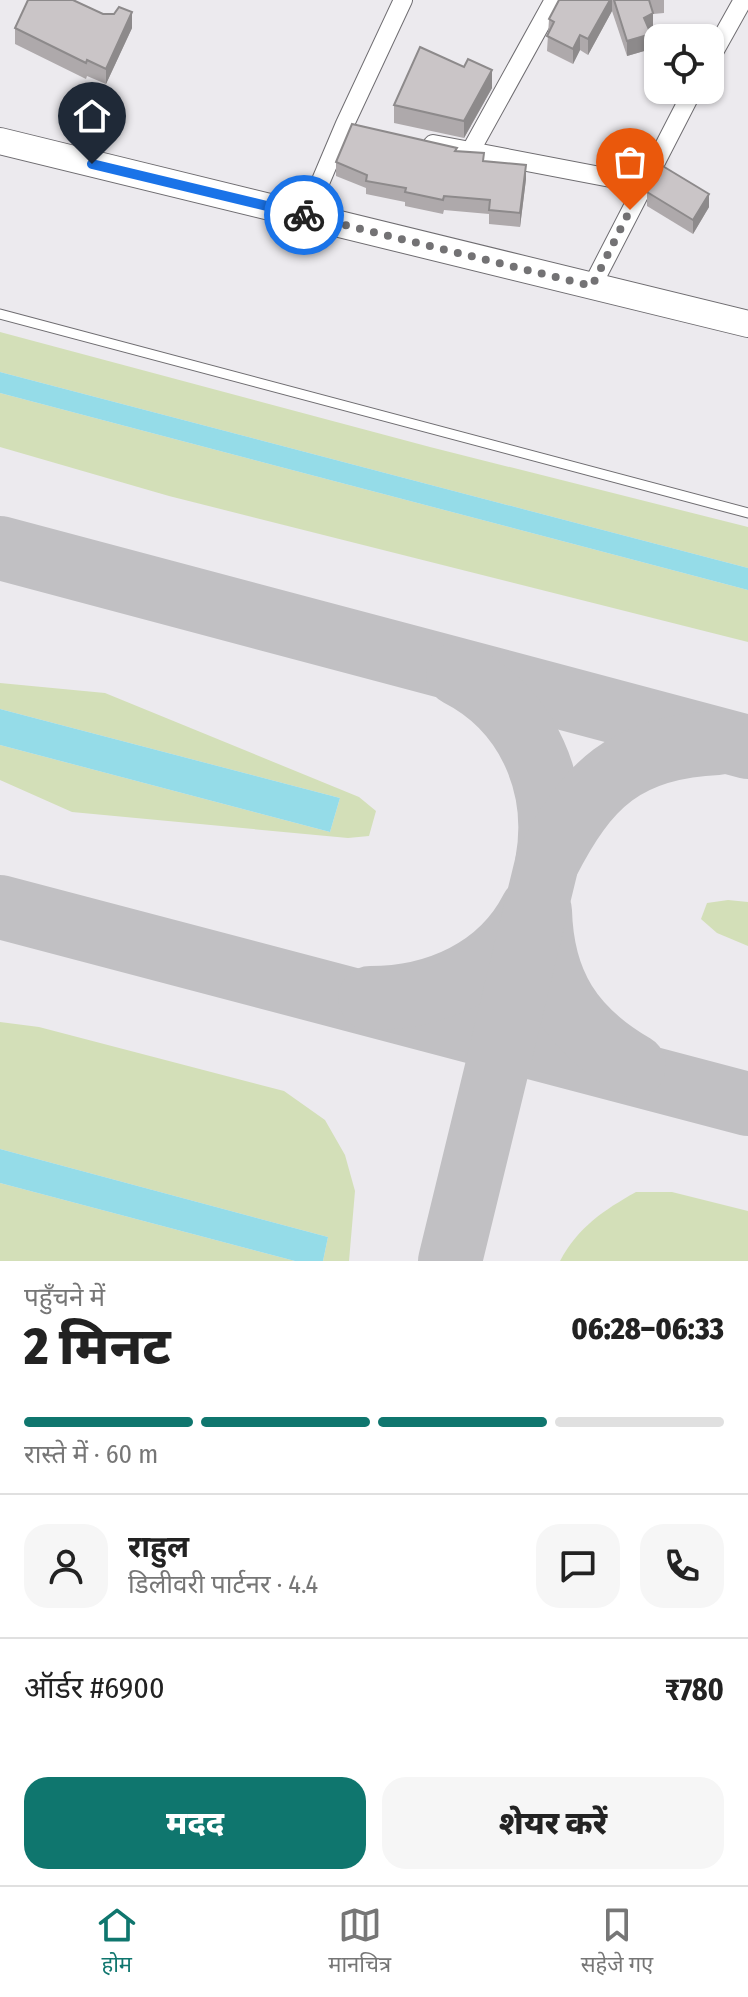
<!DOCTYPE html>
<html lang="hi">
<head>
<meta charset="utf-8">
<style>
  :root { --surface:#fff; --page:#f6f6f6; --text:#222; --muted:#767676; --line:#e0e0e0; --accent:#0f766e }
  body { margin:0; font-family:"Fira Sans Condensed","Noto Sans Devanagari",sans-serif; background:var(--page); color:var(--text); height:100vh; display:flex; flex-direction:column; font-size:30px; white-space:nowrap }
  * { box-sizing:border-box; margin:0 }
  p { font-size:26px; color:var(--muted) }
  .icon { flex:none; width:44px; height:44px; fill:none; stroke:currentColor; stroke-width:2; stroke-linecap:round; stroke-linejoin:round }
  .map { position:relative; height:1261px; overflow:hidden }
  .drawer { display:flex; flex-direction:column; background:var(--surface); flex:1 }
  .drawer>* { flex:none }
  .tools { position:absolute; left:644px; top:24px; display:grid; gap:16px }
  .tools a { display:grid; place-items:center; width:80px; height:80px; border-radius:16px; background:var(--surface); box-shadow:0 2px 6px #0004; font-size:40px }
  .pin { position:absolute; display:grid; place-items:center; width:68px; height:68px; color:#fff; margin:-82px -34px; border-radius:50% 50% 50% 0; rotate:-45deg; box-shadow:0 0 8px #0007 }
  .pin .icon { rotate:45deg }
  .courier { position:absolute; display:grid; place-items:center; width:80px; height:80px; margin:-40px; border:6px solid #1a73e8; border-radius:50%; background:#fff; color:#222; box-shadow:0 2px 10px #0007 }
  .overview em { font-style:normal; font-weight:800 }
  .overview div { display:flex; flex-direction:column-reverse }
  .overview { display:flex; align-items:center; justify-content:space-between; height:136px; padding:0 24px }
  h1 { font-size:52px; font-weight:800; line-height:60px }
  .bar { display:grid; grid-template-columns:repeat(4,1fr); gap:12px 8px; align-content:center; height:96px; padding:0 24px }
  .bar i { height:10px; border-radius:6px; background:var(--line) }
  .bar .current { background:var(--accent) }
  .bar p { grid-column:span 4 }
  .line { display:flex; align-items:center; gap:20px; padding:0 24px; border-top:2px solid var(--line) }
  .line div { flex:1 }
  .round { display:grid; place-items:center; flex:none; width:84px; height:84px; border-radius:24px; background:var(--page) }
  .primary-button { display:flex; gap:16px; margin-top:auto; padding:16px 24px }
  .primary-button a { flex:1; height:92px; border-radius:24px; background:var(--accent); color:#fff; font-size:32px; font-weight:800; line-height:92px; text-align:center }
  .primary-button a+a { background:var(--page); color:var(--text) }
  .menu { display:flex; justify-content:space-around; align-items:center; height:112px; border-top:2px solid var(--line); background:var(--surface); font-size:22px; color:var(--muted) }
  .menu a { display:grid; justify-items:center; gap:4px }
  .menu .current { color:var(--accent) }
  .map>svg:first-child { display:block }
  .green { fill:#d3dfb8 }
  .water { fill:#95dce8 }
  .lines { fill:none; stroke-linecap:round; stroke-linejoin:round }
  .taxiway { stroke:#c1c0c3; stroke-width:64 }
  .lane-casing { stroke:#6f6d71; stroke-width:11 }
  .street-casing { stroke:#6f6d71; stroke-width:20 }
  .secondary-casing { stroke:#6f6d71; stroke-width:28 }
  .lane { stroke:#fff; stroke-width:9 }
  .street { stroke:#fff; stroke-width:18 }
  .secondary { stroke:#fff; stroke-width:26 }
  .wall { fill:#aea9ab }
  .shaded-wall { fill:#8d8a8b }
  .building { fill:#cac5c7; stroke:#8d8a8b; stroke-width:2 }
  .done { stroke:#737274; stroke-width:8; stroke-dasharray:0 14.4 }
  .route { stroke:#1a73e8; stroke-width:10 }
</style>
</head>
<body>
<div class="map">
<svg width="748" height="1261" viewBox="0 0 748 1261">
  <rect width="100%" height="100%" fill="#eceaee"/>
  <g class="green">
    <polygon points="0,332 430,447 748,527 748,568 0,372"/>
    <polygon points="0,393 748,590 748,642 169,496 0,447"/>
    <polygon points="0,683 105,693 359,797 376,811 369,836 348,838 72,812 0,780 0,745 330,832 340,798 0,709"/>
    <polygon points="728,900 748,902 748,946 717,933 701,919 707,903"/>
    <polygon points="0,1022 39,1027 284,1091 325,1120 345,1155 355,1191 349,1261 323,1261 328,1237 0,1149"/>
    <polygon points="0,1183 295,1261 0,1261"/>
    <path d="M636,1192H672L748,1211V1261H560C578,1227 604,1210 636,1192Z"/>
  </g>
  <g class="water">
    <polygon points="0,372 748,568 748,590 0,393"/>
    <polygon points="0,709 340,798 330,832 0,745"/>
    <polygon points="0,1149 328,1237 323,1261 295,1261 0,1183"/>
  </g>
  <g class="lines">
    <g class="taxiway">
      <polyline points="0,548 748,747"/>
      <path d="M458,674C529,710 561,787 547,863"/>
      <polyline points="0,907 748,1104"/>
      <path d="M540,911C542,984 572,1030 634,1066"/>
      <path d="M370,998C436,998 501,970 532,909"/>
      <path d="M450,1261L547,863C587,784 626,747 718,743"/>
    </g>
    <g class="lane-casing">
      <polyline id="lane" points="0,314 748,513"/>
    </g>
    <g class="street-casing">
      <g id="street">
        <polyline points="710,59 743,0"/>
        <polyline points="433,144 642,184"/>
        <polyline points="470,152 554,0"/>
        <polyline points="306,216 345,124 403,0"/>
        <polyline points="592,286 693,90"/>
      </g>
    </g>
    <g class="secondary-casing">
      <polyline id="secondary" points="0,141 748,324"/>
    </g>
    <use href="#lane" class="lane"/>
    <use href="#street" class="street"/>
    <use href="#secondary" class="secondary"/>
  </g>
  <g class="wall">
    <polygon points="559,0 664,0 664,13 653,14 653,28 649,30 651,49 627,56 612,11 588,55 580,50 573,64 547,51 549,19"/>
    <polygon points="15,28 132,28 106,84 87,76 86,79 15,44"/>
    <polygon points="492,88 464,138 394,123 394,105"/>
    <polygon points="457,151 484,161 526,179 520,227 489,224 489,214 444,210 443,214 405,206 405,202 366,194 366,188 336,176 336,162"/>
    <polygon points="647,192 709,207 693,234 647,206"/>
  </g>
  <g class="shaded-wall">
    <polygon points="610,0 612,0 612,11 588,55 588,39"/>
    <polygon points="132,12 132,28 106,84 106,69"/>
    <polygon points="653,13 653,28 644,33 644,18"/>
    <polygon points="651,34 651,49 627,56 627,41"/>
    <polygon points="580,35 580,50 573,64 573,49"/>
    <polygon points="492,70 492,88 464,138 464,121"/>
    <polygon points="526,165 526,179 520,227 520,213"/>
    <polygon points="709,194 709,207 693,234 693,220"/>
  </g>
  <g class="building">
    <polygon points="28,0 73,0 103,14 114,14 119,7 132,12 106,69 87,60 86,63 15,28"/>
    <polygon points="559,0 610,0 588,39 580,35 573,49 547,36 554,22 549,19"/>
    <polygon points="614,0 649,0 653,13 644,18 651,34 627,41"/>
    <polygon points="420,47 464,67 468,59 492,70 464,121 394,105"/>
    <polygon points="352,124 457,148 455,151 484,153 483,161 526,165 520,213 489,210 490,200 444,196 443,200 405,192 406,188 366,181 367,175 336,162"/>
    <polygon points="661,165 709,194 693,220 647,192"/>
  </g>
  <g class="lines">
    <polyline class="done" points="304,215 592,286 630,210"/>
    <polyline class="route" points="92,164 304,215"/>
  </g>
</svg>
<div class="tools">
<a><svg class="icon" aria-label="locate" viewBox="0 0 24 24"><circle cx="12" cy="12" r="6"/><path d="M12 2v4M12 18v4M2 12h4M18 12h4"/></svg></a>
</div>
<div class="pin" style="left:630px;top:210px;background:#ea580c"><svg class="icon" aria-label="bag" viewBox="0 0 24 24"><path d="M5 8h14l-1 12H6zM9 8a3 3 0 0 1 6 0"/></svg></div>
<div class="pin" style="left:92px;top:164px;background:#1f2937"><svg class="icon" aria-label="home" viewBox="0 0 24 24"><path d="M3 11l9-7 9 7M6 9v11h12V9"/></svg></div>
<div class="courier" style="left:304px;top:215px"><svg class="icon" aria-label="bike" viewBox="0 0 24 24"><circle cx="6" cy="16" r="4"/><circle cx="18" cy="16" r="4"/><path d="M6 16l4-8h5l3 8M10 8l3 8H6M13 5h3"/></svg></div>
</div>
<section class="drawer">
<div class="overview"><div><h1>2 मिनट</h1><p>पहुँचने में</p></div><em>06:28–06:33</em></div>
<div class="bar"><i class="current"></i><i class="current"></i><i class="current"></i><i></i><p>रास्ते में · 60 m</p></div>
<div class="line" style="height:144px"><a class="round"><svg class="icon" aria-label="person" viewBox="0 0 24 24"><circle cx="12" cy="8" r="4"/><path d="M4 21q1-7 8-7t8 7"/></svg></a><div><b>राहुल</b><p>डिलीवरी पार्टनर · 4.4</p></div><a class="round"><svg class="icon" aria-label="chat" viewBox="0 0 24 24"><path d="M4 5h16v11H9l-5 4z"/></svg></a><a class="round"><svg class="icon" aria-label="phone" viewBox="0 0 24 24"><path d="M5 4h4l2 5-3 2q2 4 5 5l2-3 5 2v4C11 20 4 13 5 4z"/></svg></a></div>
<div class="line" style="height:104px"><div>ऑर्डर #6900</div><b>₹780</b></div>
<div class="primary-button"><a>मदद</a><a>शेयर करें</a></div>
</section>
<nav class="menu">
<a class="current"><svg class="icon" aria-label="home" viewBox="0 0 24 24"><path d="M3 11l9-7 9 7M6 9v11h12V9"/></svg>होम</a>
<a><svg class="icon" aria-label="map" viewBox="0 0 24 24"><path d="M3 6l6-2 6 2 6-2v14l-6 2-6-2-6 2zM9 4v14M15 6v14"/></svg>मानचित्र</a>
<a><svg class="icon" aria-label="saved" viewBox="0 0 24 24"><path d="M7 4h10v16l-5-4-5 4z"/></svg>सहेजे गए</a>
</nav>
</body>
</html>
